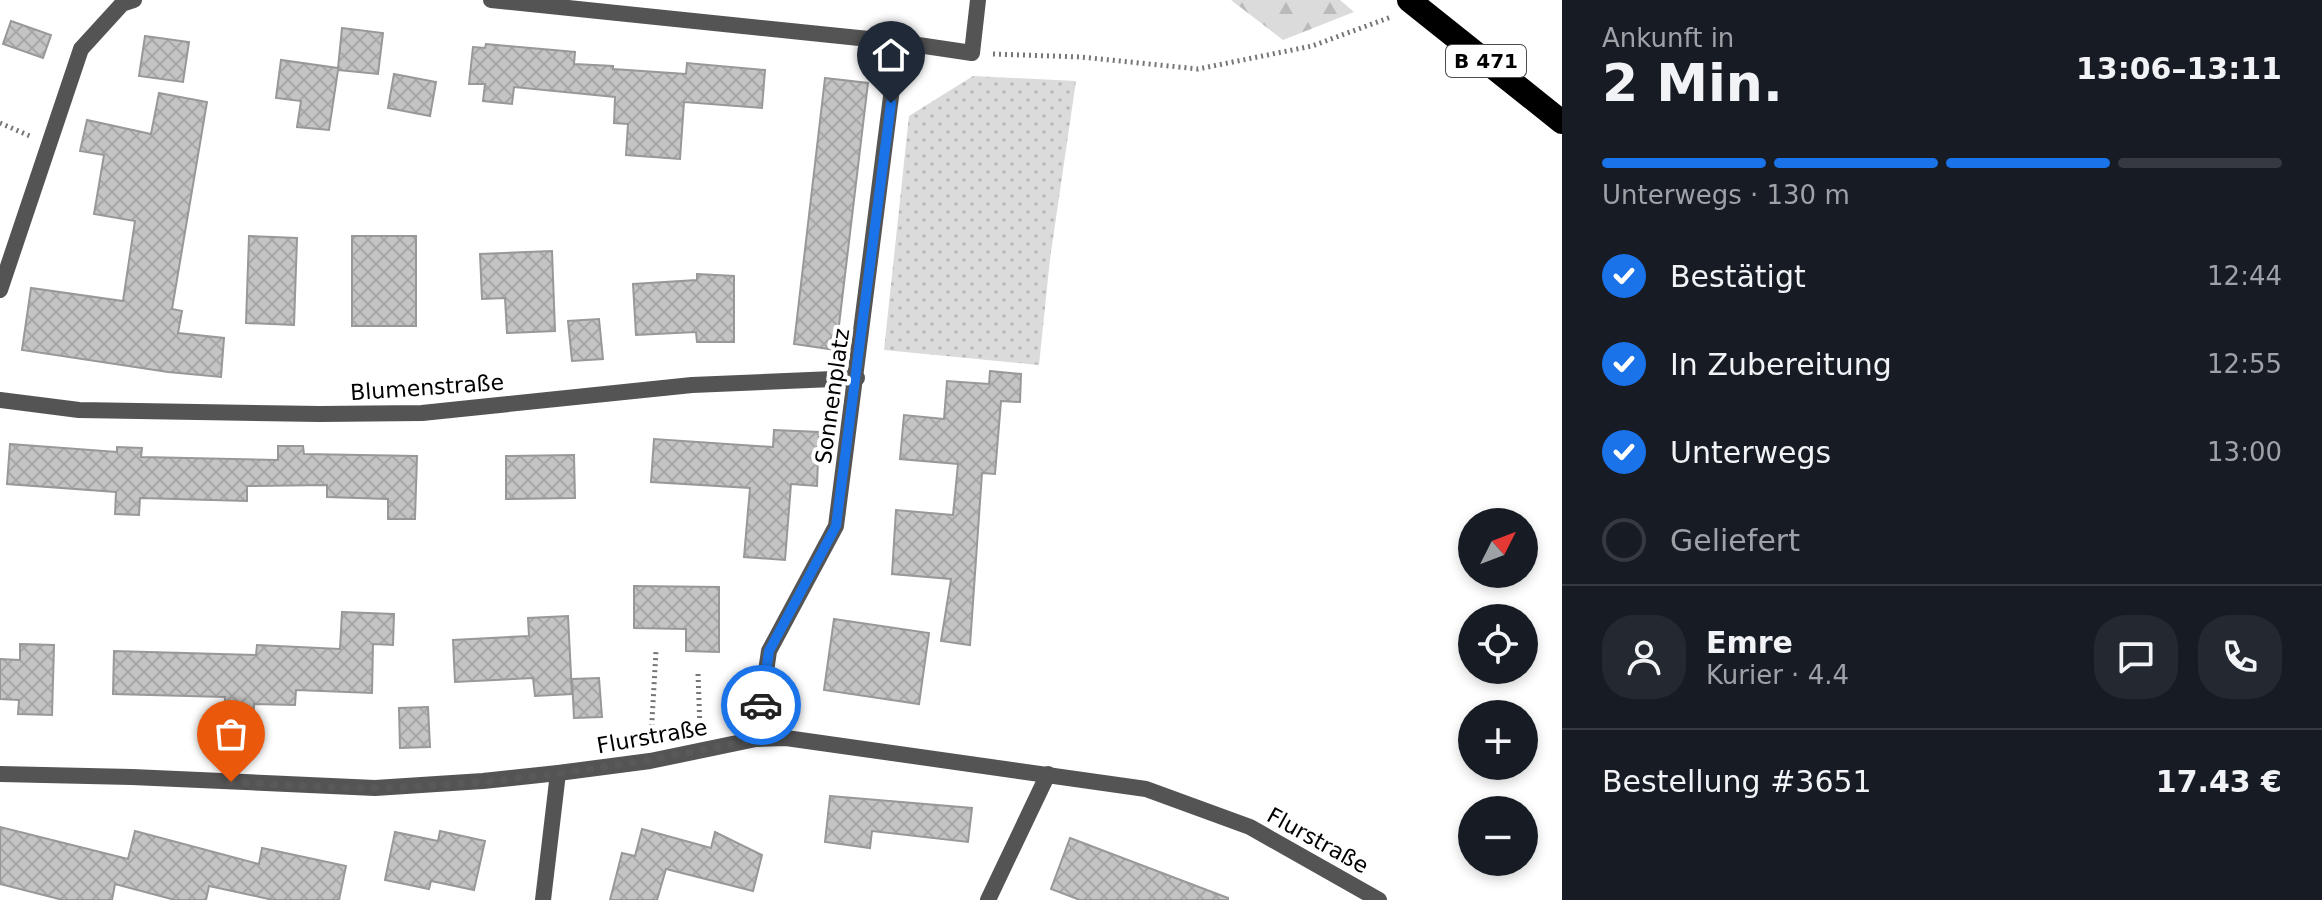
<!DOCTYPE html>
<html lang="de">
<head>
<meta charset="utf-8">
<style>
  :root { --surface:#171b24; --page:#242831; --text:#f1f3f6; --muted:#9ea1a6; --line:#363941; --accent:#1a73e8 }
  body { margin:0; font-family:"DejaVu Sans",sans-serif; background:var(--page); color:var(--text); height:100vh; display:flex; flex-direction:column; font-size:30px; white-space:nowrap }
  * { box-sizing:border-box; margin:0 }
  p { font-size:26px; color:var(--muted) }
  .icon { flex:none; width:44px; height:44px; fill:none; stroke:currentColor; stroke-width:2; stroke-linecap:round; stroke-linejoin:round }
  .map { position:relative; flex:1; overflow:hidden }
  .drawer { display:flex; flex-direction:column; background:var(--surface); width:760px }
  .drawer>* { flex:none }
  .needle { width:52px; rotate:48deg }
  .tools { position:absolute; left:1458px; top:508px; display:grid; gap:16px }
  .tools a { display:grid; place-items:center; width:80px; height:80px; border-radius:50%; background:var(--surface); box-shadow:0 4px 12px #0003; font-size:40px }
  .pin { position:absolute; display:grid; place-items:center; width:68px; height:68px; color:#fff; margin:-82px -34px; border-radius:50% 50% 50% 0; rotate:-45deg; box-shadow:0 0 8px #0007 }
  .pin .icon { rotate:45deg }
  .courier { position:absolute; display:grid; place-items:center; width:80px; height:80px; margin:-40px; border:6px solid #1a73e8; border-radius:50%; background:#fff; color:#222; box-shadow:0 2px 10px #0007 }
  .overview em { font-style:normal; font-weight:700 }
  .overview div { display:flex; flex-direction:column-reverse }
  .overview { display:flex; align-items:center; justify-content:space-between; height:136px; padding:0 40px }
  h1 { font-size:52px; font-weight:700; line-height:60px }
  .bar { display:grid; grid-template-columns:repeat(4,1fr); gap:12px 8px; align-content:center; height:96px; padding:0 40px }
  .bar i { height:10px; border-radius:6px; background:var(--line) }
  .bar .selected { background:var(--accent) }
  .bar p { grid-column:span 4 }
  .line { display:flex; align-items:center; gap:20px; padding:0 40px; border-top:2px solid var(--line) }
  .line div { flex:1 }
  .round { display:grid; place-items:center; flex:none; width:84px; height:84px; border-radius:32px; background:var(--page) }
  ol { padding:0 40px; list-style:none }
  li { display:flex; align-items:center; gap:24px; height:88px }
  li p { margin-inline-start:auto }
  li .icon { padding:8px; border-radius:50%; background:var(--accent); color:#fff; stroke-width:4 }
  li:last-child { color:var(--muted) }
  li i { width:44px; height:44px; border:4px solid var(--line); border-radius:50% }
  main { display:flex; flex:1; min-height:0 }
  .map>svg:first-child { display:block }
  .green { fill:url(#green-dots) }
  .forest { fill:url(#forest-firs) }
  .building { fill:url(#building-cross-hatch); stroke:#989898; stroke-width:2 }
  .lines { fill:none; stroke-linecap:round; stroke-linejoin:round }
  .path { stroke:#767676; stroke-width:5; stroke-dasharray:2 4; stroke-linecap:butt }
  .street { stroke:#545454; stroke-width:16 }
  .highway { stroke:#000; stroke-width:24 }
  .done { stroke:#595959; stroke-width:8; stroke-dasharray:0 14.4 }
  .route { stroke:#1a73e8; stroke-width:10 }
  .labels { text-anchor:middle; stroke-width:8; stroke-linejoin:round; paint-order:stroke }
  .shield { fill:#fff; stroke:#4c4c4c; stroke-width:2 }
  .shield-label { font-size:20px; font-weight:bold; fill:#000 }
  .street-label { font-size:22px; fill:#000; stroke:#fff }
</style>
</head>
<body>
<main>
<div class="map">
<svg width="1562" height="900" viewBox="0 0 1562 900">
  <defs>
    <pattern id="green-dots" width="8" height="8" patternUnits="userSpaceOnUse" patternTransform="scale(2)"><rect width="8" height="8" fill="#dbdbdb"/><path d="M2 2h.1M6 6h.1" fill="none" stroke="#bababa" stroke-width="1.8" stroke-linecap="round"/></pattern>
    <pattern id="forest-firs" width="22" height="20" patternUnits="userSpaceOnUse" patternTransform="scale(2)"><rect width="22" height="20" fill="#dbdbdb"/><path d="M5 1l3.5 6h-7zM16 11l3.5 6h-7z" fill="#bababa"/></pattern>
    <pattern id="building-cross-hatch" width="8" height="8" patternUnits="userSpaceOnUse" patternTransform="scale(2)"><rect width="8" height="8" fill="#c4c4c4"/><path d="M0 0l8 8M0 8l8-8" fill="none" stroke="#a7a7a7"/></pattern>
  </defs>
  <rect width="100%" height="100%" fill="#fff"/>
  <polygon class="green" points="973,76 1076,81 1050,259 1039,365 884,350 909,116"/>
  <polygon class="forest" points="1231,0 1340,0 1354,12 1283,40"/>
  <g class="building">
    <polygon points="11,21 51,35 43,58 3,44"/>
    <polygon points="342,28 383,33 378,74 338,70 329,130 297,127 301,101 276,98 281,60 338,68"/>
    <polygon points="145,36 189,42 183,82 139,76"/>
    <polygon points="486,44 575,52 574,64 613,66 613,69 686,74 687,63 765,70 762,108 684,102 680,159 626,155 628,124 614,123 615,97 514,87 512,104 483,101 485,84 469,84 473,47 485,48"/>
    <polygon points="394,74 436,82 430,116 388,108"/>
    <polygon points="825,78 868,83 836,350 794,344"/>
    <polygon points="159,93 207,102 172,309 182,311 178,333 224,338 221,377 168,372 22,350 31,288 123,301 135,221 94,214 104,155 80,151 87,120 151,134"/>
    <polygon points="249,236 297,238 294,325 246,323"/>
    <rect x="352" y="236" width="64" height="90"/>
    <polygon points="552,251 555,331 507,333 505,298 482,299 480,254"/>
    <polygon points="697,274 734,276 734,342 697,342 696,332 636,335 633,284 697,280"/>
    <polygon points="599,319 603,359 572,361 568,321"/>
    <polygon points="990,371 1021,374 1020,402 1001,401 995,474 982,473 970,645 941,641 951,579 892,574 896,510 953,515 958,464 900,459 904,415 944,419 947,381 989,384"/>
    <polygon points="774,430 819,432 817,486 791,484 785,560 744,557 750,488 651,482 654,439 773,447"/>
    <polygon points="10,444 117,452 117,447 142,448 141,457 278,460 278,446 303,446 304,454 417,456 415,519 388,519 388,499 327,497 327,485 247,486 247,501 140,498 139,515 115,514 116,492 7,484"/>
    <polygon points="574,455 575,498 506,499 506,456"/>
    <polygon points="634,586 719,587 719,652 686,651 686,629 634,628"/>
    <polygon points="342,612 394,614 393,645 373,644 372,693 296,690 295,705 254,704 253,744 223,743 225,697 113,694 114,651 256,655 257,645 340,649"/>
    <polygon points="568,616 572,694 535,696 533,678 455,682 453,640 529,636 528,618"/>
    <polygon points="834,619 929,633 919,704 824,690"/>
    <polygon points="20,644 54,645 52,715 18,714 19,700 0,699 0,659 20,660"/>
    <polygon points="599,678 602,717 574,718 572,679"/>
    <polygon points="428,707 430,747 400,748 399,708"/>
    <polygon points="830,796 972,808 968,842 872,831 870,848 825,842"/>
    <polygon points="0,827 128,859 135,831 259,864 262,848 346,866 339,900 273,900 209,886 206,900 175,900 115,884 112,900 63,900 0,884"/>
    <polygon points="642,829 711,848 715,832 762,855 753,891 666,869 657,900 610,900 622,853 635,856"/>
    <polygon points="440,831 485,841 474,890 431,881 429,889 385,880 395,832 438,841"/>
    <polygon points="1070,838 1228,898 1228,900 1080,900 1051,889"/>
  </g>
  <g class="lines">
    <g class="path">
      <polyline points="993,54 1081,57 1198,69 1312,46 1391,17"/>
      <polyline points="0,123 30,136"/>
      <polyline points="698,674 700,729"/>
      <polyline points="651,738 656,651"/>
    </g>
    <g class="street">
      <polyline points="491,0 898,42 972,53 978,0"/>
      <polyline points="0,290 81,49 122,4 134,0"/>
      <polyline points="0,400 79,410 320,414 422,413 692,385 857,378"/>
      <polyline points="756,739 769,651 836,526 898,42"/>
      <polyline points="0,774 132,777 375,788 483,781 558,773 650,761 756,739 786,738 1146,789 1250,827 1379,900"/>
      <polyline points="543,900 558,773"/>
      <polyline points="988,900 1048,774"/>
    </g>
    <polyline class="highway" points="1409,0 1562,122"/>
  </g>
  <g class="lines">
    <path class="done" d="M231,782C280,784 329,789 377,788C505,785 631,765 756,739L761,705"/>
    <polyline class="route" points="761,705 769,651 836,526 891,103"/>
  </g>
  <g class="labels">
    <rect class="shield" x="1446" y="45" width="80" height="32" rx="6"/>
    <g class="shield-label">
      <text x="1486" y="68">B 471</text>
    </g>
    <g class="street-label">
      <text transform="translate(427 387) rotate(-4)" y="8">Blumenstraße</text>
      <text transform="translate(832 396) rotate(-82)" y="8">Sonnenplatz</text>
      <text transform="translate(652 736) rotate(-10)" y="8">Flurstraße</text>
      <text transform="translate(1318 840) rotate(29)" y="8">Flurstraße</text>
    </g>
  </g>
</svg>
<div class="tools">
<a><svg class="needle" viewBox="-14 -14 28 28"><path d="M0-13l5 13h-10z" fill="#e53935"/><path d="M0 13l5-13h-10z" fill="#9ea1a6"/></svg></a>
<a><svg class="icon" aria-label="locate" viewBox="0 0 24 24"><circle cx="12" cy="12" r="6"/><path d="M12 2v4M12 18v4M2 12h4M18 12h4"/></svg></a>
<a>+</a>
<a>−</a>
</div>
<div class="pin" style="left:231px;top:782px;background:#ea580c"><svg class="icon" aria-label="bag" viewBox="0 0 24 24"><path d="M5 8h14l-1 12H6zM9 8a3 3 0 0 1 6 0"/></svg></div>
<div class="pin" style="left:891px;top:103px;background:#1f2937"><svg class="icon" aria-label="home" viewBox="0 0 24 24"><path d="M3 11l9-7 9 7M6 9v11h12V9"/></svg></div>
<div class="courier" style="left:761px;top:705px"><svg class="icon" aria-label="car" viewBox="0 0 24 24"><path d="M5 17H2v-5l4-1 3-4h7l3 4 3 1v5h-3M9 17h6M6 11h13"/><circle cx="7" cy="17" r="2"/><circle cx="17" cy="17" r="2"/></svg></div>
</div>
<section class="drawer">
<div class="overview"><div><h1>2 Min.</h1><p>Ankunft in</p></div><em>13:06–13:11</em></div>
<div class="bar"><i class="selected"></i><i class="selected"></i><i class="selected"></i><i></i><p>Unterwegs · 130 m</p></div>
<ol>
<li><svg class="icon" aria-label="check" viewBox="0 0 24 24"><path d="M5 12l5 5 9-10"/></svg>Bestätigt<p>12:44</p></li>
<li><svg class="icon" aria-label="check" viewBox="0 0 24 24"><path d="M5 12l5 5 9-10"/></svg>In Zubereitung<p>12:55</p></li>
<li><svg class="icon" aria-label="check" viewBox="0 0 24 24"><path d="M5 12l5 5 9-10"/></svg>Unterwegs<p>13:00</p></li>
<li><i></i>Geliefert</li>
</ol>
<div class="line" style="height:144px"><a class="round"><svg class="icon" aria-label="person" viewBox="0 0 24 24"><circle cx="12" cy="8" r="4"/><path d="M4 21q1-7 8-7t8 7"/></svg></a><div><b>Emre</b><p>Kurier · 4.4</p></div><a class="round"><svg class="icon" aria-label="chat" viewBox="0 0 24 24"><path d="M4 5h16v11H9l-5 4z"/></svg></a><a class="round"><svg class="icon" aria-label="phone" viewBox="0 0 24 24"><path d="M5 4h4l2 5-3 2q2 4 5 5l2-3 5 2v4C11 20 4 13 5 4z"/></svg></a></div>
<div class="line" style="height:104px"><div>Bestellung #3651</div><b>17.43 €</b></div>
</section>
</main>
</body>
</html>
